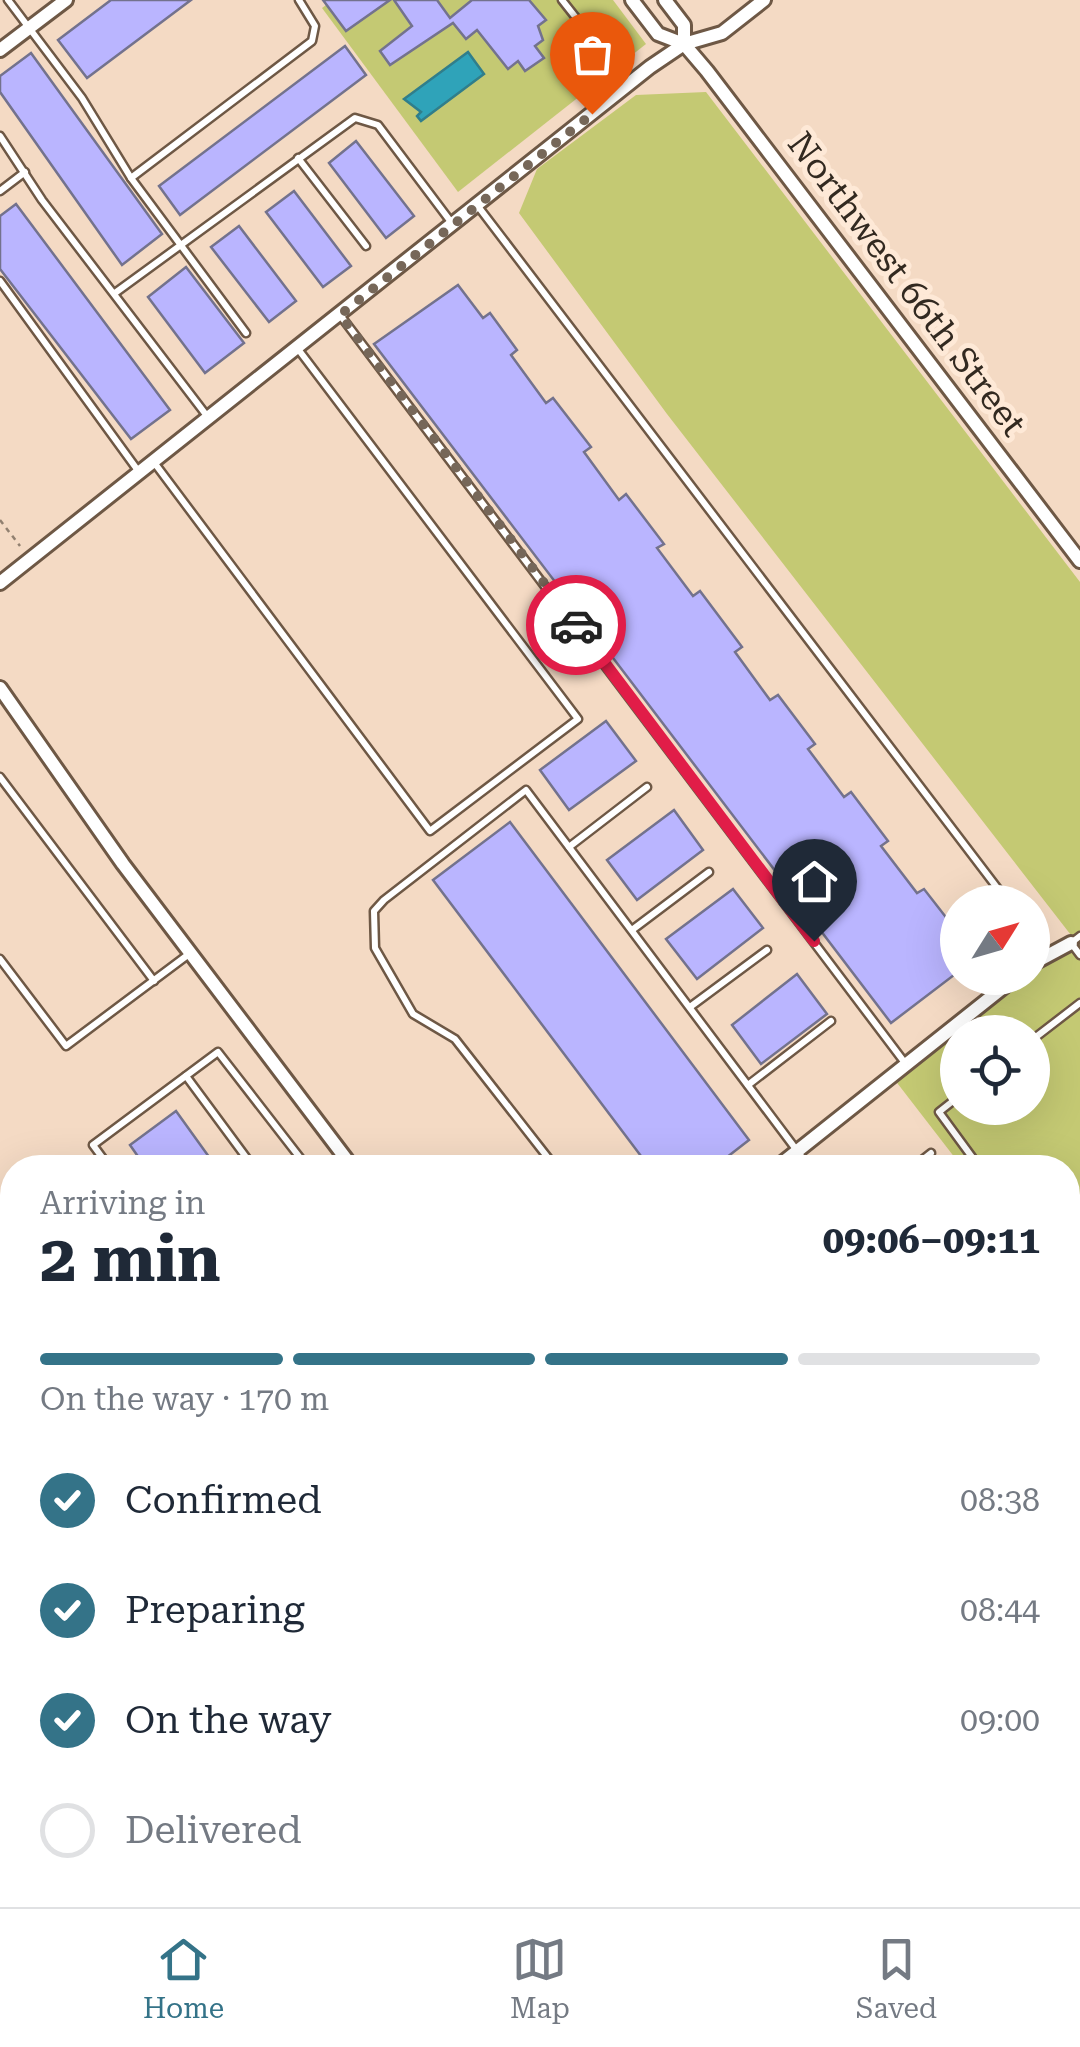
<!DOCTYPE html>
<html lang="en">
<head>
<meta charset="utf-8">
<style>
  :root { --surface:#fff; --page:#f2f2f3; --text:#1f2937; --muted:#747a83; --line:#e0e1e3; --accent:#347388 }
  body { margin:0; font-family:"Roboto Serif",serif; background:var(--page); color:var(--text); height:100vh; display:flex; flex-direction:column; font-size:38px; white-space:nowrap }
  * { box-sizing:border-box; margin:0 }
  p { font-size:32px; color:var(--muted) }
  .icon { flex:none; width:55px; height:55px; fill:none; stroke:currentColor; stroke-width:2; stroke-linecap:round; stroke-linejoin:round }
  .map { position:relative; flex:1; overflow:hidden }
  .panel { position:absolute; left:0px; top:1155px; width:1080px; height:752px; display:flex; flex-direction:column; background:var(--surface); border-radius:40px 40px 0 0; box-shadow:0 10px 40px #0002 }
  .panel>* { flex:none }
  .needle { width:65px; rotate:53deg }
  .fabs { position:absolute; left:940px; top:885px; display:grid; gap:20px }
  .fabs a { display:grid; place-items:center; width:110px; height:110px; border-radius:50%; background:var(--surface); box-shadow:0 10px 40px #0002; font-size:50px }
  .pin { position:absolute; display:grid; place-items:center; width:85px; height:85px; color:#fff; margin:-102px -42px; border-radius:50% 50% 50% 0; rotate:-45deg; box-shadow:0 0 10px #0007 }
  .pin .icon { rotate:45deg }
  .courier { position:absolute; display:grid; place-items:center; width:100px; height:100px; margin:-50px; border:8px solid #e11d48; border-radius:50%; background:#fff; color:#222; box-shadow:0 2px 12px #0007 }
  .head em { font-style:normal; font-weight:700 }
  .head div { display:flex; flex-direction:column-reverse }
  .head { display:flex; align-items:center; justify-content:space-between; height:170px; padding:0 40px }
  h1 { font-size:65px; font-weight:700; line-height:75px }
  .bar { display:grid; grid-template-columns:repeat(4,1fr); gap:15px 10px; align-content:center; height:120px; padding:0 40px }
  .bar i { height:12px; border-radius:8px; background:var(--line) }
  .bar .selected { background:var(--accent) }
  .bar p { grid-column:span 4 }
  ol { padding:0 40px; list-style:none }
  li { display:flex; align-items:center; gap:30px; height:110px }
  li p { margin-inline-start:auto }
  li .icon { padding:10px; border-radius:50%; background:var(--accent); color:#fff; stroke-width:4 }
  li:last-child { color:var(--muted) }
  li i { width:55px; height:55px; border:5px solid var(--line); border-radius:50% }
  .tab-bar { display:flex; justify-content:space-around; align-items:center; height:140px; border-top:2px solid var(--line); background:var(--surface); font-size:28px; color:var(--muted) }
  .tab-bar a { display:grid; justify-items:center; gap:5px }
  .tab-bar .selected { color:var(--accent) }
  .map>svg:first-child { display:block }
  .green { fill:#c4c973; fill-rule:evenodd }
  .water { fill:#2fa3b9; stroke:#307e8b; stroke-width:2.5 }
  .building { fill:#bab5ff; stroke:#73728d; stroke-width:2.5 }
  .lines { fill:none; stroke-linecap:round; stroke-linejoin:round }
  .service-casing { stroke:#6e5845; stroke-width:11 }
  .minor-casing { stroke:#6e5845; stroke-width:18 }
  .path { stroke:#918070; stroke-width:2.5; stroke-dasharray:5 5; stroke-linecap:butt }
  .service { stroke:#fff; stroke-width:6 }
  .minor { stroke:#fff; stroke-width:12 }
  .done { stroke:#766759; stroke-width:10; stroke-dasharray:0 18 }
  .route { stroke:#e11d48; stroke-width:12 }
  .labels { text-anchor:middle; stroke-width:10; stroke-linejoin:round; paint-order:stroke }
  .street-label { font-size:35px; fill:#322920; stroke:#fee9d7 }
</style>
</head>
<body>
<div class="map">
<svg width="1080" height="1907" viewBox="0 0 1080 1907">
  <rect width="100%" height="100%" fill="#f4dac4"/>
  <g class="green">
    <polygon points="333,0 613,0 646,44 458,192 322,8"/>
    <path d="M706,92L1080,582V1322L1068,1305V1168L962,1167L891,1075L1023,978H1032L1033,971L1074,939L667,414L519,213L537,169L636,95ZM958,1032H1032V1108H958Z"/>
  </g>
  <polygon class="water" points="468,52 484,74 421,121 417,116 421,112 404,99"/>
  <g class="building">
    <polygon points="111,0 191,0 87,78 58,40"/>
    <polygon points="323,0 390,0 346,31"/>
    <polygon points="394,0 437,0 450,18 472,0 529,0 546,20 538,26 543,40 535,46 544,58 525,71 518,61 508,69 477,30 466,39 453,23 390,65 380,51 412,26"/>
    <polygon points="345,46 366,75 180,215 159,186"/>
    <polygon points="31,53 162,234 122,265 0,92 0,76"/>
    <polygon points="356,141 414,216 386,238 329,163"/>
    <polygon points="294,191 351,266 323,287 266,212"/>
    <polygon points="16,204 170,410 131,439 0,269 0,216"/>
    <polygon points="239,226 296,301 269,322 211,247"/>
    <polygon points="186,267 244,343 205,373 148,297"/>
    <polygon points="458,285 483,318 490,313 517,350 511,355 546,403 553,398 591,447 584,452 619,500 626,494 664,544 657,548 693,596 700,591 742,647 735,652 770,700 778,695 815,744 808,749 844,797 851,792 888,841 881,846 917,893 924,889 952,925 945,930 958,948 958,972 891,1023 374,344"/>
    <polygon points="606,721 636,761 569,810 540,770"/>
    <polygon points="674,810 703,850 637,900 607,860"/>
    <polygon points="510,822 749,1140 713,1168 650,1168 433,880"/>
    <polygon points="733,889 763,928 697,979 666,939"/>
    <polygon points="797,974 827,1014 761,1064 732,1025"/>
    <polygon points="176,1111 217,1168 146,1168 130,1145"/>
    <polygon points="12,1228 12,1331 0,1314 0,1238"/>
    <polygon points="1068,1333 1080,1349 1080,1384 1068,1393"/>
    <polygon points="0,1398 12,1415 12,1545 0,1528"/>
    <polygon points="1080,1576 1080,1714 1068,1697 1068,1586"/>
    <polygon points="0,1608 12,1625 12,1720 0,1704"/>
    <polygon points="12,1887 12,1895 24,1895 33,1907 0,1907 0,1896"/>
    <polygon points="120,1895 290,1895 299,1907 128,1907"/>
    <polygon points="356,1895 523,1895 533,1907 365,1907"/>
  </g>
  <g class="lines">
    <g class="service-casing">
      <g id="service">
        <polyline points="8,0 82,98 131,178 246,333"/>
        <polyline points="562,0 603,52"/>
        <polyline points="0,136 42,200 207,416"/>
        <polyline points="298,158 366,246"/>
        <polyline points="131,178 312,41 315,26 299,0"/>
        <polyline points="0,191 25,172"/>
        <polyline points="477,205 1008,902"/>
        <polyline points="0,281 139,472"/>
        <polyline points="115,293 355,118 378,125 451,222"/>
        <polyline points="340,315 905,1063"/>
        <polyline points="153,461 430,831 578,719 298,349"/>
        <polyline points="0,777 154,981"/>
        <polyline points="569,847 647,787"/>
        <polyline points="632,930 709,872"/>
        <polyline points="1032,935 1047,953"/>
        <polyline points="1080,936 1071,943 1080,955"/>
        <polyline points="0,959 66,1046 189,954"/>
        <polyline points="690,1007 767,950"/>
        <polyline points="1032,1040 1080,1003"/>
        <polyline points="186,1076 254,1168"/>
        <polyline points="748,1085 831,1021"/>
        <polyline points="958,1097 939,1112 980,1168"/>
        <polyline points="110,1168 93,1145 218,1052 308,1168"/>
        <polyline points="556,1168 455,1039 413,1014 375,948 374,911 384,900 526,790 810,1168"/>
        <polyline points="912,1168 931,1153"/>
        <polyline points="0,1207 12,1197"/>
        <polyline points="1068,1284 1080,1300"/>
        <polyline points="0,1351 12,1368"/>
        <polyline points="1068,1429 1080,1420"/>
        <polyline points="1068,1506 1080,1523"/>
        <polyline points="1068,1563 1080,1553"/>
        <polyline points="0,1571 12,1587"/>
        <polyline points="0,1741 12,1758"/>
        <polyline points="0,1831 12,1846"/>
        <polyline points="0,1864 12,1854"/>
        <polyline points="1068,1864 1080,1881"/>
        <polyline points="52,1895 62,1907"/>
        <polyline points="584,1895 594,1907"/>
        <polyline points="633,1895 642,1907"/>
        <polyline points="105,1907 115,1900"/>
      </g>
    </g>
    <g class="minor-casing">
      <g id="minor">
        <polyline points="632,0 658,34 684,44 707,71 1080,561"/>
        <polyline points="665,0 684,25 684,44"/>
        <polyline points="0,50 66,0"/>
        <polyline points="0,583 650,67 684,44 722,33 764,0"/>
        <polyline points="0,688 123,864 353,1168"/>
        <polyline points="1032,964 1071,943"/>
        <polyline points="776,1168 1015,978"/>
        <polyline points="0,1783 12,1773"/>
        <polyline points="321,1895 330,1907"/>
      </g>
    </g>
    <polyline class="path" points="0,520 20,546"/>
    <use href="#service" class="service"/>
    <use href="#minor" class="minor"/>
  </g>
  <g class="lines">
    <polyline class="done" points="576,625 340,315 592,114"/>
    <polyline class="route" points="576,625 814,941"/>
  </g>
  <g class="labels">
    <g class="street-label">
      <text transform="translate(907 284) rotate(53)" y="12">Northwest 66th Street</text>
    </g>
  </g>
</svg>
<div class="fabs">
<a><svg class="needle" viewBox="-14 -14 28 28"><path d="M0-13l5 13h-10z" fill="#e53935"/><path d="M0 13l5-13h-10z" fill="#747a83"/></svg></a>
<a><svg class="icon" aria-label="locate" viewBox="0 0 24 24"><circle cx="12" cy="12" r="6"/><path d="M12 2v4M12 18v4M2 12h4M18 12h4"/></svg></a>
</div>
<div class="pin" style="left:592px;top:114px;background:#ea580c"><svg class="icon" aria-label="bag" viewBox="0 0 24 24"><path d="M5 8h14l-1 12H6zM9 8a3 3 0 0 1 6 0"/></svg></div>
<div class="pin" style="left:814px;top:941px;background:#1f2937"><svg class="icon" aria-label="home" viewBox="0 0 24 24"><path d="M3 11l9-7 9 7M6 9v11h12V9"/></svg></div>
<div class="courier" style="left:576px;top:625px"><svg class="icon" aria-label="car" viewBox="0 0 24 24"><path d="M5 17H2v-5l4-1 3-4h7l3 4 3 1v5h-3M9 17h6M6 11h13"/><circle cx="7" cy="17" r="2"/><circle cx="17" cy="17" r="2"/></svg></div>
<section class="panel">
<div class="head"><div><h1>2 min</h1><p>Arriving in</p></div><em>09:06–09:11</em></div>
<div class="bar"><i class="selected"></i><i class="selected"></i><i class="selected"></i><i></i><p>On the way · 170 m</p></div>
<ol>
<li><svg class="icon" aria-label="check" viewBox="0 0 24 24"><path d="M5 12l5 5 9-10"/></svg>Confirmed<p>08:38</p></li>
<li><svg class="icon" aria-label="check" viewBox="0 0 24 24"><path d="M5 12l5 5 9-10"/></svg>Preparing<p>08:44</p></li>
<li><svg class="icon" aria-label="check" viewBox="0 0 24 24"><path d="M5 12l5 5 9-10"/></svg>On the way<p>09:00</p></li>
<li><i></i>Delivered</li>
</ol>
</section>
</div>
<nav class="tab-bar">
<a class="selected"><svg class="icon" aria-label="home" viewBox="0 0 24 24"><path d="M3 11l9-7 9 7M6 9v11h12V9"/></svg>Home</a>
<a><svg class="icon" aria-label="map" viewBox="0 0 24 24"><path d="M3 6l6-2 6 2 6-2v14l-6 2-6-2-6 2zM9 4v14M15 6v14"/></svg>Map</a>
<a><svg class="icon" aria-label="saved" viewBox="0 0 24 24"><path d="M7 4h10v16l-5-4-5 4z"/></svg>Saved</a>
</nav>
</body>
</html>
